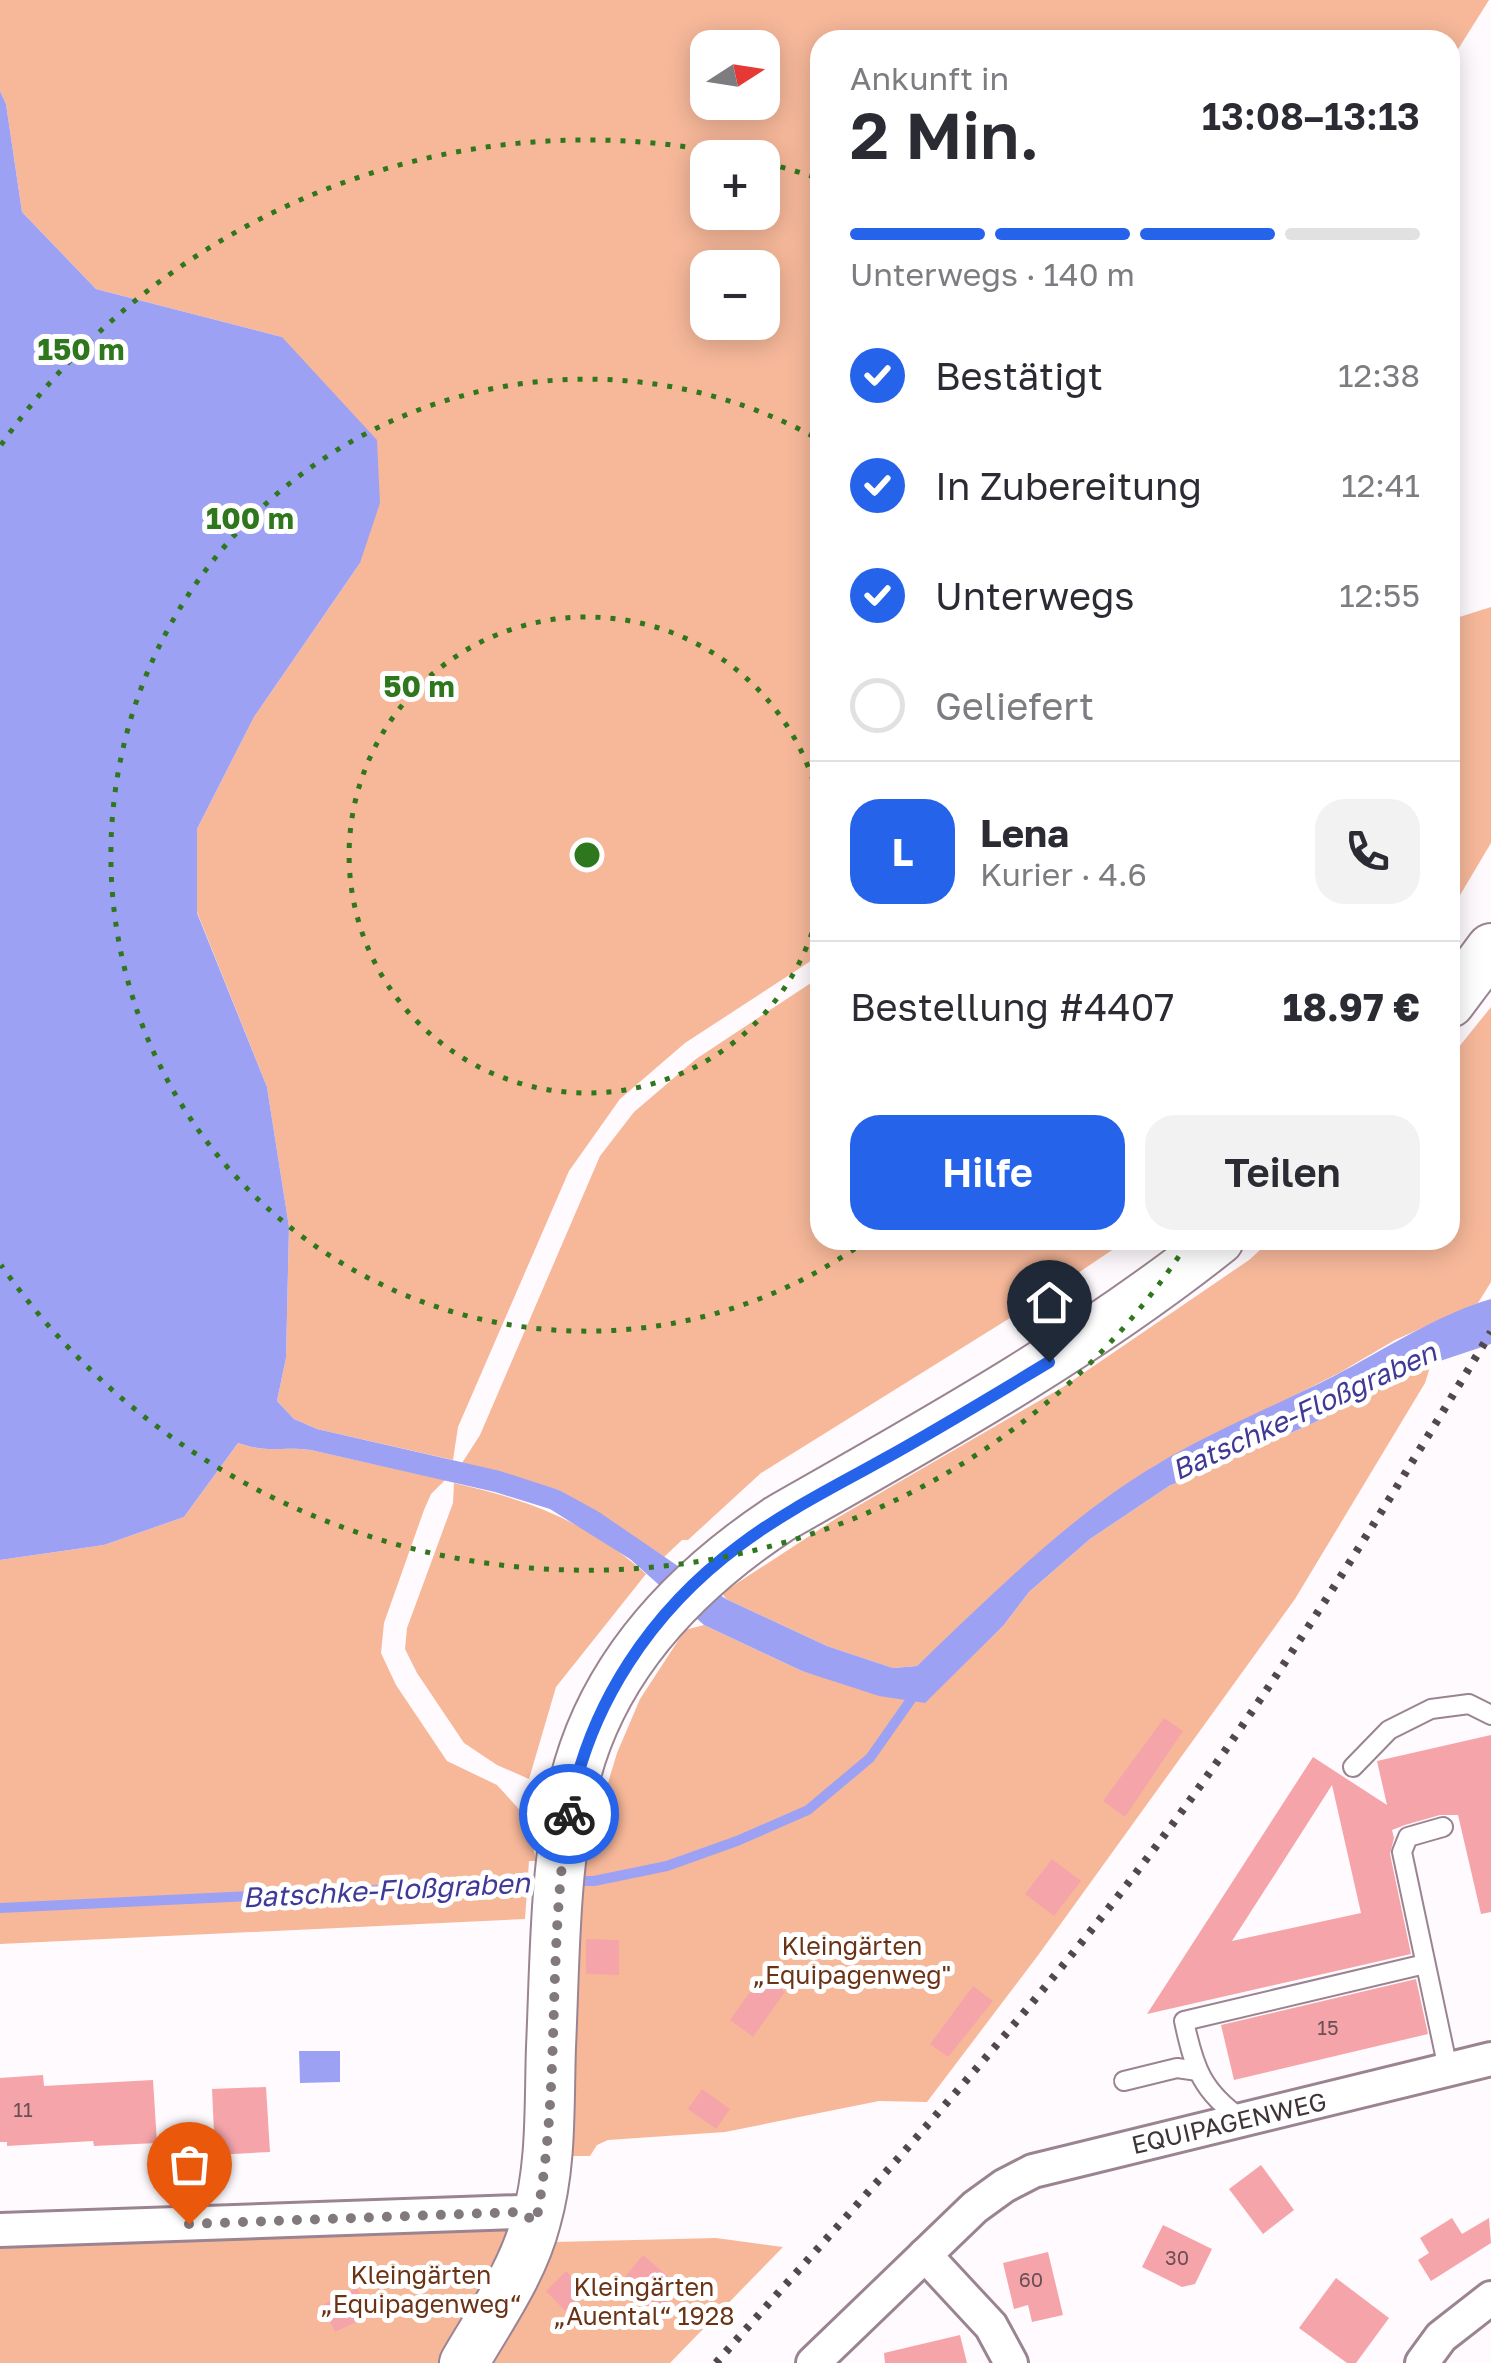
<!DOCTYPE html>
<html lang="de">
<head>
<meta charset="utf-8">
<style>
  :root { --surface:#fff; --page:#f2f2f3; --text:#2b2b33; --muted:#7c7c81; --line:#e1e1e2; --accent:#2563eb }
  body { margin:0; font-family:"Golos Text",sans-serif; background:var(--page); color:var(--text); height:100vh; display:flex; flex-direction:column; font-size:38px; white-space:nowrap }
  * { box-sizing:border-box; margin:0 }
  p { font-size:32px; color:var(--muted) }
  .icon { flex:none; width:55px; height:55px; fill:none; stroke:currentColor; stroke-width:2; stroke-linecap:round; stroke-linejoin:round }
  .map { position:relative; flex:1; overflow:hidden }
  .details { position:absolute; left:810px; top:30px; width:650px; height:1220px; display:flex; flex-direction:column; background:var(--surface); border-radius:30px; box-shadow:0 5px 25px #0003 }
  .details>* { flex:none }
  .needle { width:65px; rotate:78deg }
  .fabs { position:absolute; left:690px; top:30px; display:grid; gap:20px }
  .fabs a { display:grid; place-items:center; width:90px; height:90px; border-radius:20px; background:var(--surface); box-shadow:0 5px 25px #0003; font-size:50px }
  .pin { position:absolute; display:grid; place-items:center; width:85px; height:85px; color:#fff; margin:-102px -42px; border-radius:50% 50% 50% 0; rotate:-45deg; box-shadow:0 0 10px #0007 }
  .pin .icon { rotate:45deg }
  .courier { position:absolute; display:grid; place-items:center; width:100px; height:100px; margin:-50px; border:8px solid #2563eb; border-radius:50%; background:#fff; color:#222; box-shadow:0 2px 12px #0007 }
  .summary em { font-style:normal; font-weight:600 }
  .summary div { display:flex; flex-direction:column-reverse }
  .summary { display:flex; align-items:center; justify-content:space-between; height:170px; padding:0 40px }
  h1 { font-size:65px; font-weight:600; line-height:75px }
  .bar { display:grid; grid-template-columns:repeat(4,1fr); gap:15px 10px; align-content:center; height:120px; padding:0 40px }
  .bar i { height:12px; border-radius:8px; background:var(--line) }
  .bar .current { background:var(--accent) }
  .bar p { grid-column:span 4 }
  .line { display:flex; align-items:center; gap:25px; padding:0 40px; border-top:2px solid var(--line) }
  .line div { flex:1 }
  .round { display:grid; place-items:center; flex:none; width:105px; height:105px; border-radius:30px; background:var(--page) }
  ol { padding:0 40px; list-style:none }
  li { display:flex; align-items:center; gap:30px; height:110px }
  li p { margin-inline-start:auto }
  li .icon { padding:10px; border-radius:50%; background:var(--accent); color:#fff; stroke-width:4 }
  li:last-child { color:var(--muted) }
  li i { width:55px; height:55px; border:5px solid var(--line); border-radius:50% }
  .cta { display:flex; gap:20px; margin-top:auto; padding:20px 40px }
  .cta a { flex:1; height:115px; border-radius:30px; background:var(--accent); color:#fff; font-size:40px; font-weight:600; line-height:115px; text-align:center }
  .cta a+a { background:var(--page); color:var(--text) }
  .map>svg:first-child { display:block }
  .green { fill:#f7b89a; fill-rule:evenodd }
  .water { fill:#9da1f4 }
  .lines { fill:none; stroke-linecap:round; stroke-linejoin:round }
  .stream { stroke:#9da1f4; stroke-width:10 }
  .building { fill:#f5a5aa; fill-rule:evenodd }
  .service-casing { stroke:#9b8491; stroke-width:22 }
  .minor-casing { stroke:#9b8491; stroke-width:38 }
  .secondary-casing { stroke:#9b8491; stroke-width:52 }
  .service { stroke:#fff; stroke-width:18 }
  .minor { stroke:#fff; stroke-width:32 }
  .secondary { stroke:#fff; stroke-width:48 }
  .rail { stroke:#51484e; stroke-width:8; stroke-dasharray:5 10; stroke-linecap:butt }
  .done { stroke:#82797e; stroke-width:10; stroke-dasharray:0 18 }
  .route { stroke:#2563eb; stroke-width:12 }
  .ring { fill:none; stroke:#2f771c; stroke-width:5; stroke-dasharray:5 10 }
  .labels { text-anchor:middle; stroke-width:10; stroke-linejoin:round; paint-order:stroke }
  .number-label { font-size:20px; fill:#6c5056 }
  .park-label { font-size:25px; fill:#6b3315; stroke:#fff }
  .street-label { font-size:25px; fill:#3e343a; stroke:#fff }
  .water-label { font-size:28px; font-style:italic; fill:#403998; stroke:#fff }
  .centre { fill:#2f771c; stroke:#fff; stroke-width:5 }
  .ring-label { font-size:30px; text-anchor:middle; font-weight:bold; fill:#2f771c; stroke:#fff; stroke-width:10; stroke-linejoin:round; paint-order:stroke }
</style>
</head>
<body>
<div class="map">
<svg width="1491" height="2363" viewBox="0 0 1491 2363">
  <rect width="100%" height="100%" fill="#fffafd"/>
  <g class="green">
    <path d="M0,0H1489L1450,62V40H820V955L685,1043L620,1099L569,1171L458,1427L453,1460L317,1429L294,1419L277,1401L286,1358L289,1227L267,1087L197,912V829L254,717L360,563L282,337L96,289L22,212L6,104L0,91ZM708,48H762V102H708ZM708,158H762V212H708ZM708,268H762V322H708Z"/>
    <polygon points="1491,607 1491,843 1450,912 1450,620"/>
    <polygon points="820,977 820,1240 1127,1240 1023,1310 761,1473 688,1540 682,1540 664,1557 559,1490 462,1463 480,1435 600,1156 634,1112 696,1059"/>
    <polygon points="1491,1007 1491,1282 1478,1303 1395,1340 1339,1373 1156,1465 1076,1522 917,1666 893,1668 827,1646 726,1599 722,1593 837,1518 1063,1387 1249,1260 1271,1240 1450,1240 1450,1058"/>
    <polygon points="1431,1364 1425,1383 1295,1599 1039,1954 927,2102 879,2101 725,2132 608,2140 597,2145 590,2156 567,2156 584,1863 617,1753 640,1699 685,1630 704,1625 802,1671 925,1702 1003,1626 1029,1592 1090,1539 1169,1486 1311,1424"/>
    <path d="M238,1443C271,1454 280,1446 311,1450L445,1480L431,1494L424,1510L384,1623L381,1653L396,1685L447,1761L497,1785L527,1818L536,1861H529L525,1919L0,1944V1560L104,1545L184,1517Z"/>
    <path d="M454,1483C529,1500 588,1522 646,1574L556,1687L529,1779L497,1765L464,1743L417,1673L405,1649L407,1628L453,1503Z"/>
    <polygon points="520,2212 464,2363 0,2363 0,2230"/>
    <polygon points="716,2238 783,2247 670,2363 485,2363 554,2242"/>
  </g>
  <g class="water">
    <path d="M0,91L6,104L22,212L96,289L282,337L377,440L380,503L360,563L254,717L197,829V913L267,1087L289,1227L286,1358L277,1401L294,1419L317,1429L500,1471L559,1490L599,1512L726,1599L827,1646L893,1668L917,1666C992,1595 1067,1518 1156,1465C1212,1431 1275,1406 1334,1376C1386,1349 1434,1316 1491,1299V1344L1431,1364L1311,1424L1169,1486L1090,1539L1029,1592L1003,1626L925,1703L879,1696L802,1671L704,1625L630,1559L550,1509L495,1492L311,1450C280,1446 271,1454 238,1443L184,1517L104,1545L0,1560Z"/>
    <polygon points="299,2051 340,2051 340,2082 300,2083"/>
  </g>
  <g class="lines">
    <g class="stream">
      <polyline points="570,1881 594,1881 667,1866 737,1841 808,1810 870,1758 917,1691"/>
      <polyline points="0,1908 548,1882"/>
    </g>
  </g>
  <g class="building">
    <polygon points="1164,1718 1183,1731 1125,1817 1103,1801"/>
    <path d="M1491,1735V1912L1481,1914L1458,1815H1440L1405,1825L1392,1830L1394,1838L1390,1854L1411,1954L1147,2014L1313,1757L1387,1805L1377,1761ZM1332,1785L1361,1913L1232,1941L1295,1843Z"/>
    <polygon points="1052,1859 1081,1881 1054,1916 1025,1894"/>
    <polygon points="586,1939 619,1940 619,1975 586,1974"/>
    <polygon points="762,1975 785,1992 753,2037 730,2020"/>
    <polygon points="1416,1979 1428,2034 1234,2080 1221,2025"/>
    <polygon points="973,1986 993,2001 948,2057 930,2044"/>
    <polygon points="43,2075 44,2086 153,2080 157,2143 94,2146 93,2141 7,2146 7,2142 0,2142 0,2078"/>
    <polygon points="266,2087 270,2152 215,2155 212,2089"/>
    <polygon points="702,2089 730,2109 716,2129 688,2109"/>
    <polygon points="1261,2165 1294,2210 1263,2234 1229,2189"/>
    <polygon points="1452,2218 1462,2234 1489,2218 1491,2243 1431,2281 1418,2260 1429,2253 1420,2238"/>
    <polygon points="1163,2225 1212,2249 1195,2284 1182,2287 1142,2267"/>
    <polygon points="1048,2252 1063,2315 1032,2322 1028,2305 1014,2309 1003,2263"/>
    <polygon points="643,2255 680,2287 656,2314 620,2283"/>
    <polygon points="566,2271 585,2291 565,2311 546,2291"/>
    <polygon points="1336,2278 1389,2318 1356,2363 1347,2363 1299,2328"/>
    <polygon points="357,2288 371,2315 335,2332 322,2305"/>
    <polygon points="960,2335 967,2363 885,2363 884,2353"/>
  </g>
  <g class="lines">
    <g class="service-casing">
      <g id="service">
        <polyline points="1353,1767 1389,1730 1431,1709 1469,1704 1491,1715"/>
        <polyline points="1443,1827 1408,1837 1402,1852 1448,2069"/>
        <polyline points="1124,2081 1177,2068 1198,2071"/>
        <path d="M1243,2120C1202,2092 1194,2068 1184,2021L1425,1964"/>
      </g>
    </g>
    <g class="minor-casing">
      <g id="minor">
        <polyline points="0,2230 520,2212 536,2222"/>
        <polyline points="925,2255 991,2326 1011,2363"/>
        <polyline points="813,2363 975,2207 1004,2186 1033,2171 1491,2059"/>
        <polyline points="1422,2363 1441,2337 1491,2298"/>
      </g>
    </g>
    <g class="secondary-casing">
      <g id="secondary">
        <polyline points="1450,1003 1491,948"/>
        <path d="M464,2363C490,2318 523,2272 536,2221C552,2165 549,2105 551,2047C555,1960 554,1869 574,1783C602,1667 683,1583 779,1519C930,1433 1082,1349 1219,1240"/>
      </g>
    </g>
    <use href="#service" class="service"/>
    <use href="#minor" class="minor"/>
    <use href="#secondary" class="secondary"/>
    <path class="rail" d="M716,2363C860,2200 1007,2042 1139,1869C1269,1698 1380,1516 1491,1332"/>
  </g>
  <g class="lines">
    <path class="done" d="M189,2224L520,2212L536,2222C562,2088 546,1949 569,1814"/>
    <path class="route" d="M569,1814C588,1705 652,1610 740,1545C785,1511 836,1486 884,1459C940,1428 994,1395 1049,1362"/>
  </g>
  <g class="ring">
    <path d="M820 904A238 238 0 1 1 820 806"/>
    <path d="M867 1240A476 476 0 1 1 818 439"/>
    <path d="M1187 1244A715 715 0 0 1 1 1265M1 445A715 715 0 0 1 742 157M766 163A715 715 0 0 1 820 179"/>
  </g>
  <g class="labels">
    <g class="number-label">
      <text x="1328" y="2035">15</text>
      <text x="23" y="2117">11</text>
      <text x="1177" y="2265">30</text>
      <text x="1031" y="2287">60</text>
    </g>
    <g class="park-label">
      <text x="852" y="1955">Kleingärten<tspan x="852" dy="29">„Equipagenweg"</tspan></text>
      <text x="421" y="2284">Kleingärten<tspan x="421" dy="29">„Equipagenweg“</tspan></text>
      <text x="644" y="2296">Kleingärten<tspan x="644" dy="29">„Auental“ 1928</tspan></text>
    </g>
    <g class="street-label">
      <text transform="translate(1229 2123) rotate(-13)" y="9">EQUIPAGENWEG</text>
    </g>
    <g class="water-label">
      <text transform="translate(1304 1411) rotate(-25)" y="10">Batschke‐Floßgraben</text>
      <text transform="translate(386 1890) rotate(-3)" y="10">Batschke‐Floßgraben</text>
    </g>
  </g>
  <circle cx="587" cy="855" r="15" class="centre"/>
  <g class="ring-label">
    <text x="81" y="360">150 m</text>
    <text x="250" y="529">100 m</text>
    <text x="419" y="697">50 m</text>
  </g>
</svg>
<div class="fabs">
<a><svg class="needle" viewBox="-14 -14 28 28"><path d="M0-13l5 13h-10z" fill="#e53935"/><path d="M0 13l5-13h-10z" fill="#7c7c81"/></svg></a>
<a>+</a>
<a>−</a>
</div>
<div class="pin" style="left:189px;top:2224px;background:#ea580c"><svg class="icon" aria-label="bag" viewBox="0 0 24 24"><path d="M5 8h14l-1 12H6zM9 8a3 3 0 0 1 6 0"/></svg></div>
<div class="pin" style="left:1049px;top:1362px;background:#1f2937"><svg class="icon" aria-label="home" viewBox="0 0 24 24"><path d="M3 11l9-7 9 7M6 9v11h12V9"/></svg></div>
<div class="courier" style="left:569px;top:1814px"><svg class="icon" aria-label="bike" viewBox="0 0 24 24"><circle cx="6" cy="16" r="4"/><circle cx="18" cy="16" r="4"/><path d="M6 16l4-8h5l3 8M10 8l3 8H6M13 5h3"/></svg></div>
<section class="details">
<div class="summary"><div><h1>2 Min.</h1><p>Ankunft in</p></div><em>13:08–13:13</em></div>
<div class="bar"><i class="current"></i><i class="current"></i><i class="current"></i><i></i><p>Unterwegs · 140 m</p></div>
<ol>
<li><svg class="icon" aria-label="check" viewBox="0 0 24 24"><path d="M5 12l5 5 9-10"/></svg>Bestätigt<p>12:38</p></li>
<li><svg class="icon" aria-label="check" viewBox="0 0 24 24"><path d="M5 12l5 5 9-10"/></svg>In Zubereitung<p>12:41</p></li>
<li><svg class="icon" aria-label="check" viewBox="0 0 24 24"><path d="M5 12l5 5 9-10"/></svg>Unterwegs<p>12:55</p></li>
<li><i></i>Geliefert</li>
</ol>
<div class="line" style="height:180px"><b class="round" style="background:var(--accent);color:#fff">L</b><div><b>Lena</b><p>Kurier · 4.6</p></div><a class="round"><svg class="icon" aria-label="phone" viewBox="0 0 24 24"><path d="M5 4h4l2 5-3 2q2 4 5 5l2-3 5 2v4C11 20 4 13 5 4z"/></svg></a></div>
<div class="line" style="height:130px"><div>Bestellung #4407</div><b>18.97 €</b></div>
<div class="cta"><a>Hilfe</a><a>Teilen</a></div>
</section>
</div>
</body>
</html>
